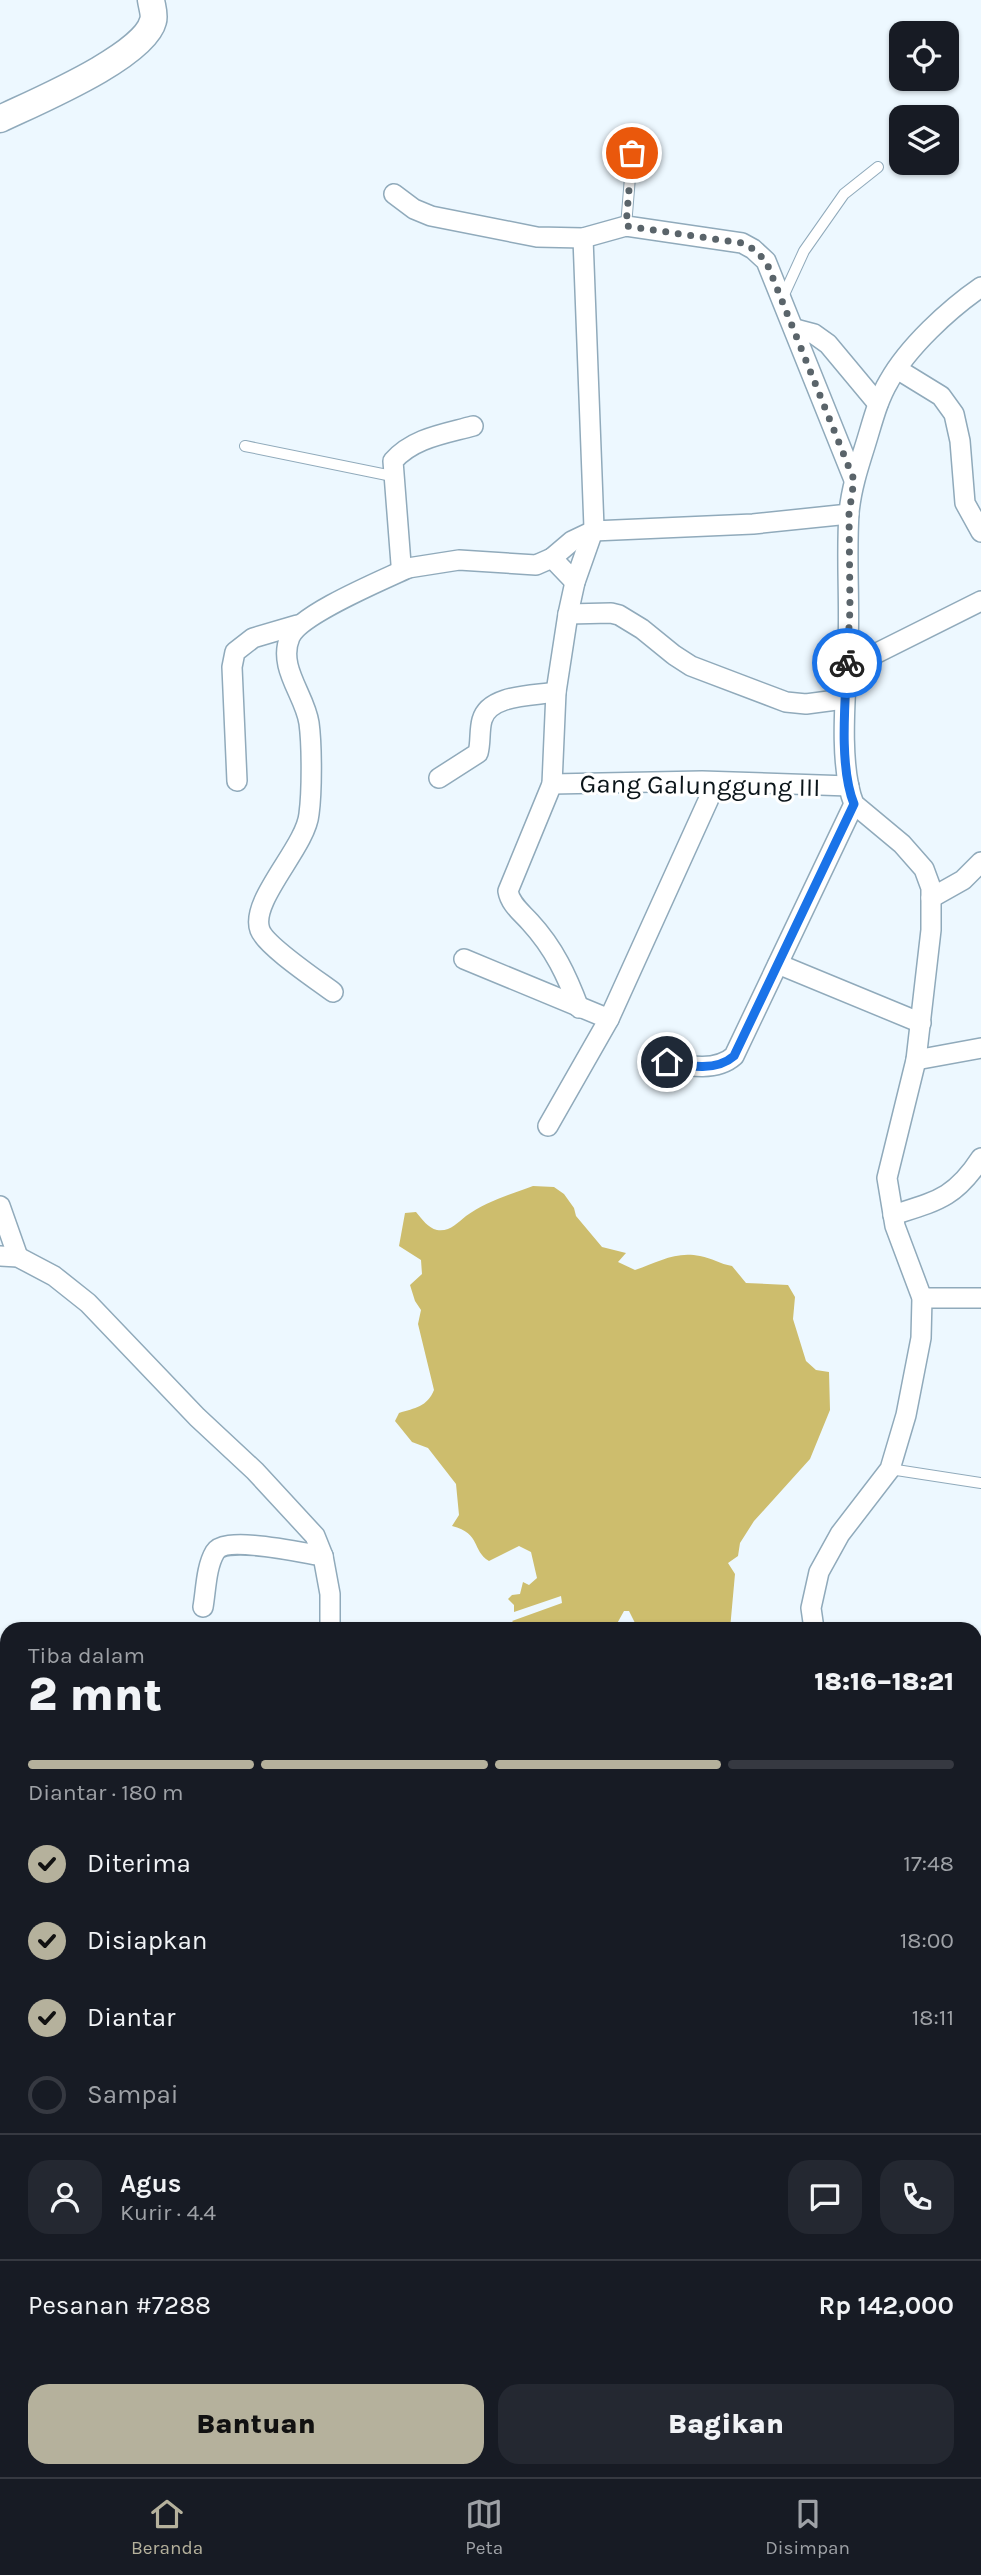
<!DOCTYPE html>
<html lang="id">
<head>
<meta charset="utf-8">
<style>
  :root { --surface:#171b24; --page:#242831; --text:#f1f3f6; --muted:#9ea1a6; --line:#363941; --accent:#b5b19c }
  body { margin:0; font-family:Karla,sans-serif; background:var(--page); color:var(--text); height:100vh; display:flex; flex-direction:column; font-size:26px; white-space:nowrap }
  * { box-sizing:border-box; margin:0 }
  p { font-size:23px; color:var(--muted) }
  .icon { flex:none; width:38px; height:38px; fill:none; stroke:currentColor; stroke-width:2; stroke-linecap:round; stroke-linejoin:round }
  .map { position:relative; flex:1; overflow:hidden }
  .side { position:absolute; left:0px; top:1622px; width:982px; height:856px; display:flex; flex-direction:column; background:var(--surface); border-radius:21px 21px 0 0; box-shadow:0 2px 5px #0004 }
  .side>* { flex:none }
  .buttons { position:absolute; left:889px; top:21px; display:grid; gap:14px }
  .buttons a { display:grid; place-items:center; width:70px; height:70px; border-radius:14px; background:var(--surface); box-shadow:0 2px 5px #0004; font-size:35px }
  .pin { position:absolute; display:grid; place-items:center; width:60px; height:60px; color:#fff; margin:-30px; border:4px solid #fff; border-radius:50%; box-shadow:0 2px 7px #0007 }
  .courier { position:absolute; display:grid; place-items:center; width:70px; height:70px; margin:-35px; border:5px solid #1a73e8; border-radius:50%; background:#fff; color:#222; box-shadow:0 2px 9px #0007 }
  .overview em { font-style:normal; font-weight:800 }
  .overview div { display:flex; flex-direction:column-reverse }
  .overview { display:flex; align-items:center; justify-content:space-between; height:119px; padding:0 28px }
  h1 { font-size:46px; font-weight:800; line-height:52px }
  .bar { display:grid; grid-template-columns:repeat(4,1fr); gap:10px 7px; align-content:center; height:84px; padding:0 28px }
  .bar i { height:9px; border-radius:5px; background:var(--line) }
  .bar .active { background:var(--accent) }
  .bar p { grid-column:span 4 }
  .line { display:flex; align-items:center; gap:18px; padding:0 28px; border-top:2px solid var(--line) }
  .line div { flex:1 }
  .round { display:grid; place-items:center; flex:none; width:74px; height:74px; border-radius:21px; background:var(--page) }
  ol { padding:0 28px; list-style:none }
  li { display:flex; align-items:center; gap:21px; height:77px }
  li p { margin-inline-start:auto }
  li .icon { padding:7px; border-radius:50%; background:var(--accent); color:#111; stroke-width:4 }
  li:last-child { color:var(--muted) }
  li i { width:38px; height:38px; border:4px solid var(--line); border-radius:50% }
  .cta { display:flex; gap:14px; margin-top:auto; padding:14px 28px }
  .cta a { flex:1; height:80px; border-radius:21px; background:var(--accent); color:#111; font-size:28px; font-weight:800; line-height:80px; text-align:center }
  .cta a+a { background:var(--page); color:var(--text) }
  .tabs { display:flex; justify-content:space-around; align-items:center; height:98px; border-top:2px solid var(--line); background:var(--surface); font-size:19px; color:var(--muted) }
  .tabs a { display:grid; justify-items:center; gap:4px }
  .tabs .active { color:var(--accent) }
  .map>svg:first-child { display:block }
  .water { fill:#cdbd6d }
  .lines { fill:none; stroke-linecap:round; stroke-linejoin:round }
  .service-casing { stroke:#90aabb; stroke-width:12 }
  .minor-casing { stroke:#90aabb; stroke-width:22 }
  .tertiary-casing { stroke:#90aabb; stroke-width:27 }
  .secondary-casing { stroke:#90aabb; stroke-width:29 }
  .trunk-casing { stroke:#90aabb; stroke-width:34 }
  .service { stroke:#fff; stroke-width:10 }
  .minor { stroke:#fff; stroke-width:19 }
  .tertiary { stroke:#fff; stroke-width:24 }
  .secondary { stroke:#fff; stroke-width:26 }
  .trunk { stroke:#fff; stroke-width:32 }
  .done { stroke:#5a646a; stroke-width:7; stroke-dasharray:0 12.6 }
  .route { stroke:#1a73e8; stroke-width:9 }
  .labels { text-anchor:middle; stroke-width:6; stroke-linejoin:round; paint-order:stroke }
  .street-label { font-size:26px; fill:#0b151a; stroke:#fff }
</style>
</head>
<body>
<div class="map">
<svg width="981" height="2477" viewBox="0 0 981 2477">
  <rect width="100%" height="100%" fill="#edf8ff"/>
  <path class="water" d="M533,1186L554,1187L564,1194L574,1208L576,1216L602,1247L626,1253L618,1262L635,1270C659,1262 675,1251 700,1256C712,1258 720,1264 732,1266L746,1283L788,1285L795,1297L793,1319L806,1361L816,1370L829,1372L830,1410L810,1459L754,1521L740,1543L738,1556L728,1563L735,1574L730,1629H638L629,1611H624L614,1629H520L512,1621L562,1603L561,1596L514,1612V1605L508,1599L512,1595L520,1594L523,1582L529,1585L537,1578L531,1552L519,1546L489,1561C471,1550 482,1534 452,1526L459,1515L456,1484L428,1448L412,1442L395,1421L399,1413C415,1408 427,1407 434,1390L418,1324L421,1310L415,1301L410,1285L422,1274L421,1260L399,1246L405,1213L416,1212C422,1219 428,1228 437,1230C450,1232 457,1223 466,1216C485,1202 511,1194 533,1186Z"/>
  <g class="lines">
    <g class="service-casing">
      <g id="service">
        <polyline points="626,226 632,153"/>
        <polyline points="782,299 804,251 844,194 878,167"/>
        <polyline points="245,446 392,476"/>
        <polyline points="890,1469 981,1483"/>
      </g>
    </g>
    <g class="minor-casing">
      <g id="minor">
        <polyline points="394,194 414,209 431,216 537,237 583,238 626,226 742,243 753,249 766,261 854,480"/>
        <polyline points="795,329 814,334 828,344 878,404"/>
        <polyline points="897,369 941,396 954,414 960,441 965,503 981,532"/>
        <path d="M473,426C444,434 413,438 393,461L401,564L408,568L459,560L536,565L552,558L575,582"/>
        <polyline points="552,558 572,541 593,531 753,524 849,514"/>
        <polyline points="568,614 611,613 619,615 642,629 674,655 691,666 786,702 806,704 844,699"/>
        <polyline points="847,668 981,601"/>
        <path d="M439,778L478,753C481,742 479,731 482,720C489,694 534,696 556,692"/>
        <polyline points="237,781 232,667 235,652 253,638 297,625"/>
        <polyline points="552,784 702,781 849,786"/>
        <polyline points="931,898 963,880 981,862"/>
        <polyline points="464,959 609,1019"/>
        <polyline points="778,964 921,1023"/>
        <path d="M333,992C317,980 266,946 260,930C249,901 306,847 309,814C312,792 312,745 309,723C305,695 277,667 290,637C300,614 383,580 408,568"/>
        <path d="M579,1008C567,976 554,948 530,922C522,913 510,904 508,891L552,784L556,692L568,614L575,582L594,528L583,238"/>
        <polyline points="916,1060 981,1048"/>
        <path d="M667,1062C688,1066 716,1072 734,1056L854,804"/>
        <polyline points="548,1126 609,1019 716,783"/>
        <polyline points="0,1206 18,1257"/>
        <path d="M893,1215C937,1201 955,1198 981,1158"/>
        <polyline points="0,1256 18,1257 54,1276 88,1303 197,1417 255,1471 315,1536 323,1556 330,1594 330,1629"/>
        <polyline points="922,1298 981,1298"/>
        <path d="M203,1607C206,1590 206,1567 215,1552C225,1535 303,1553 323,1556"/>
        <path d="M814,1629L811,1608L819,1572L840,1534L890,1469L906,1415L921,1338L922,1298L895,1226L887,1178L916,1060L931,930V888L924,869L902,844L854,804C838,765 846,689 848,646C850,602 846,557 849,513C851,490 858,468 865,446C872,424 877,401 889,381C908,347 949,309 981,287"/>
        <polyline points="975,2237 981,2239"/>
        <polyline points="0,2322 7,2322"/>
        <polyline points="0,2436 7,2436"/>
        <polyline points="0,2462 7,2463"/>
        <polyline points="514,2471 514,2477"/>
        <polyline points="893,2471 894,2477"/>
      </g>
    </g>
    <g class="tertiary-casing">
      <polyline id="tertiary" points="104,2471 104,2477"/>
    </g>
    <g class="secondary-casing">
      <path id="secondary" d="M0,119C33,103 144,57 153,21C155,15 152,7 151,0"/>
    </g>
    <g class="trunk-casing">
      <g id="trunk">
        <polyline points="0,1812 7,1812"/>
        <polyline points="0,1834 7,1834"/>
        <polyline points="975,1867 981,1868"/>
      </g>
    </g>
    <use href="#service" class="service"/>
    <use href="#minor" class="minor"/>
    <use href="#tertiary" class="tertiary"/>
    <use href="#secondary" class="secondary"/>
    <use href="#trunk" class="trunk"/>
  </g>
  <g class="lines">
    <polyline class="done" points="632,153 626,226 742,243 753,249 766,261 854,480 849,514 850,609 847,663"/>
    <path class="route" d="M667,1062C688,1066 716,1072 734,1056L854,804C839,767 845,703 847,663"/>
  </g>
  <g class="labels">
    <g class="street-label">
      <text transform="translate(700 785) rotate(1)" y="9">Gang Galunggung III</text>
    </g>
  </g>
</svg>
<div class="buttons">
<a><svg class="icon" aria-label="locate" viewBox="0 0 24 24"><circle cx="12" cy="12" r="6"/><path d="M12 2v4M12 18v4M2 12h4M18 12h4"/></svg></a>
<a><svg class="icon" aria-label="layers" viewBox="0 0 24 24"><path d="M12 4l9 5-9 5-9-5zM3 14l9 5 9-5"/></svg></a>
</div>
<div class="pin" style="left:632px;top:153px;background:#ea580c"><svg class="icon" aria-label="bag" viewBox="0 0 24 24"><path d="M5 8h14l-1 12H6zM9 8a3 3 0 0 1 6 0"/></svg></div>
<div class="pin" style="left:667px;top:1062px;background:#1f2937"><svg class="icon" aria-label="home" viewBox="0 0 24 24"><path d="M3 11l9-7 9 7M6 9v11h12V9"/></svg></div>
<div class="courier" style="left:847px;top:663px"><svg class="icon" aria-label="bike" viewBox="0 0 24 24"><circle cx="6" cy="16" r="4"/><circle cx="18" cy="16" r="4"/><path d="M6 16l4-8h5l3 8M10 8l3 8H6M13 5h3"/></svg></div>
<section class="side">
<div class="overview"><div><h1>2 mnt</h1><p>Tiba dalam</p></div><em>18:16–18:21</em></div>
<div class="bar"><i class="active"></i><i class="active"></i><i class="active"></i><i></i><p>Diantar · 180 m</p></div>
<ol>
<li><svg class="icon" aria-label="check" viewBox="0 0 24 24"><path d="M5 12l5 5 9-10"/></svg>Diterima<p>17:48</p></li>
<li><svg class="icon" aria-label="check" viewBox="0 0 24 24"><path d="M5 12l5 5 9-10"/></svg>Disiapkan<p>18:00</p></li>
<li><svg class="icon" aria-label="check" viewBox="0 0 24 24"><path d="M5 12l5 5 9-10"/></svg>Diantar<p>18:11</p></li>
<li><i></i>Sampai</li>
</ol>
<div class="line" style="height:126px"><a class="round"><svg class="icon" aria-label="person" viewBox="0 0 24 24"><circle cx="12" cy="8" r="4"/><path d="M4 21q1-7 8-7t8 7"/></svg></a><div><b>Agus</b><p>Kurir · 4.4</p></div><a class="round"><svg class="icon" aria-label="chat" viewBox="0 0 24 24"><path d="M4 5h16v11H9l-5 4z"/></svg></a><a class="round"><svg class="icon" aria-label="phone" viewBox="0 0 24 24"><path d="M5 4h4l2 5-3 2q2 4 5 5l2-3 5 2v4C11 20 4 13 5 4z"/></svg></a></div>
<div class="line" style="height:91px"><div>Pesanan #7288</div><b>Rp 142,000</b></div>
<div class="cta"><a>Bantuan</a><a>Bagikan</a></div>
</section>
</div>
<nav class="tabs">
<a class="active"><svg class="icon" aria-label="home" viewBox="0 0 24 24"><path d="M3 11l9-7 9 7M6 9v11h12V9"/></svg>Beranda</a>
<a><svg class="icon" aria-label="map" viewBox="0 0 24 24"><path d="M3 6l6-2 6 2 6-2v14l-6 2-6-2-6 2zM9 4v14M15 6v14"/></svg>Peta</a>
<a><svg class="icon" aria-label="saved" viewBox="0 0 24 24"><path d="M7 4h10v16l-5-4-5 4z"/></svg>Disimpan</a>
</nav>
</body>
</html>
